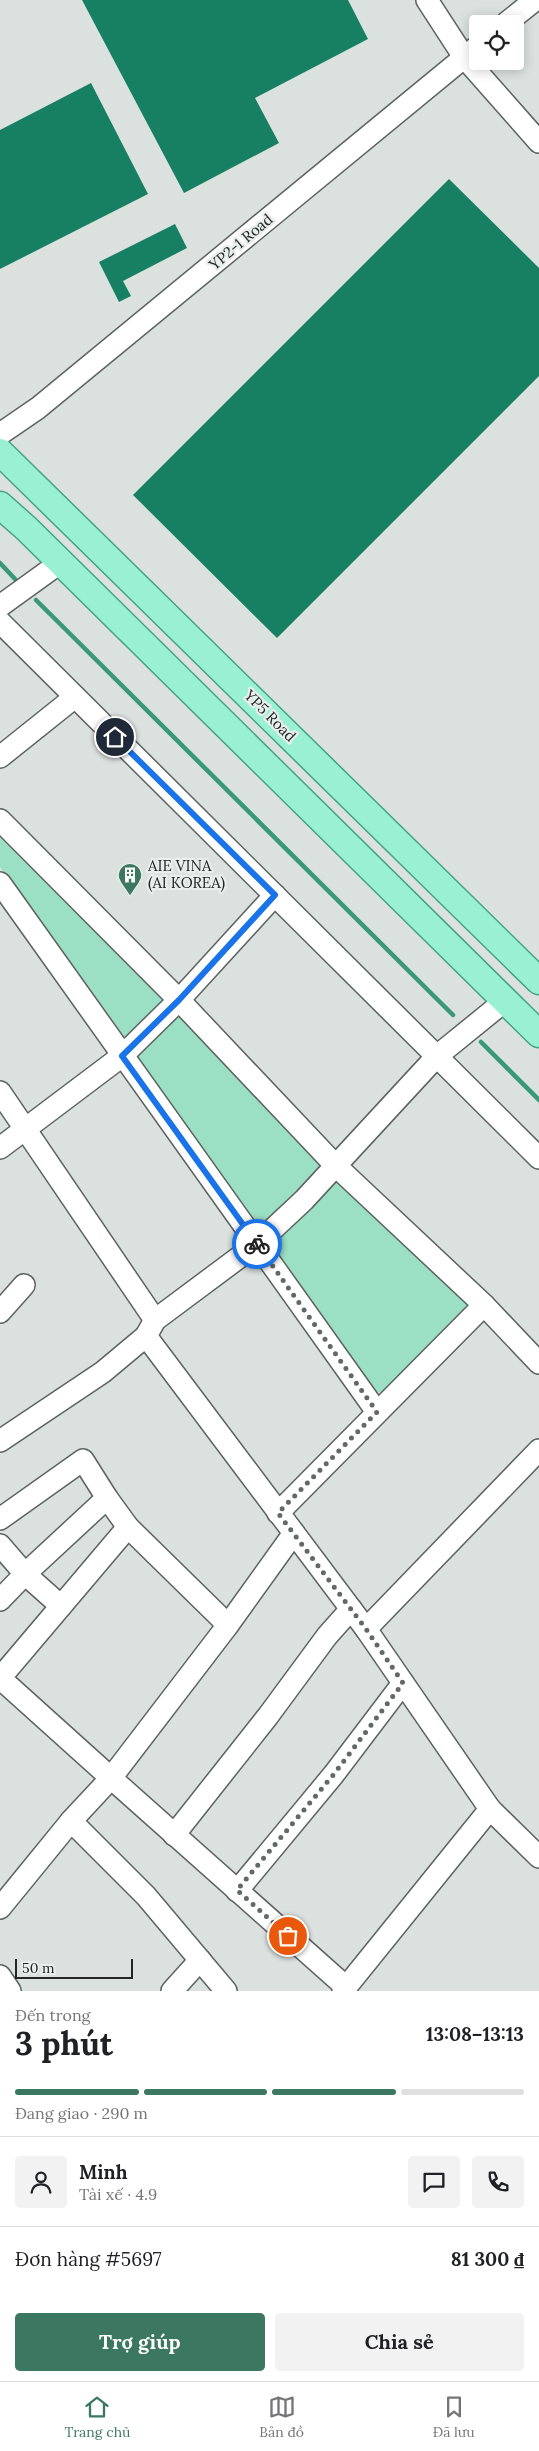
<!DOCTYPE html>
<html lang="vi">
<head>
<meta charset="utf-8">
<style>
  :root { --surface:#fff; --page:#f2f2f2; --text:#202124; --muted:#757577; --line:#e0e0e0; --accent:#3b7761 }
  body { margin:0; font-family:Lora,serif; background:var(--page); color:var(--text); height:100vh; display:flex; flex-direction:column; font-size:19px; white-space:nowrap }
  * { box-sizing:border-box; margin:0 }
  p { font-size:16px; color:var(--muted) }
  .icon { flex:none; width:28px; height:28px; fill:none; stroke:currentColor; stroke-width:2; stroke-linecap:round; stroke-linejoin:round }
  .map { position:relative; height:1991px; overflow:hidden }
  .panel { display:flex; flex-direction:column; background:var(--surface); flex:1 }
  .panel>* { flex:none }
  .tools { position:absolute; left:469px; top:15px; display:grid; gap:10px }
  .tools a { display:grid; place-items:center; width:55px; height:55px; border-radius:5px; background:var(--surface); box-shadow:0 2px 12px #0003; font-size:25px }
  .scale { position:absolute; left:15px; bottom:12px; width:118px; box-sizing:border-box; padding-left:5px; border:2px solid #232625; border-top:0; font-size:14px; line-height:18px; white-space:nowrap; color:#232625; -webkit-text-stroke:4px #e7eeeb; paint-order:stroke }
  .pin { position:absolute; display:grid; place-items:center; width:42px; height:42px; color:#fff; margin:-21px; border:2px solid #fff; border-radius:50%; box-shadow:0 1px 5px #0007 }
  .courier { position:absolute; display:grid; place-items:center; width:50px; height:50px; margin:-25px; border:4px solid #1a73e8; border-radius:50%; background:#fff; color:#222; box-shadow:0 1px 6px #0007 }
  .overview em { font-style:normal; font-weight:800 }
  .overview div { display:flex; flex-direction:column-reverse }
  .overview { display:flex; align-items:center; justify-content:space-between; height:85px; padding:0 15px }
  h1 { font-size:32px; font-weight:800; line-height:38px }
  .bar { display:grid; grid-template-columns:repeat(4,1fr); gap:8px 5px; align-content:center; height:60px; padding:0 15px }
  .bar i { height:6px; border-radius:4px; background:var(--line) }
  .bar .selected { background:var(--accent) }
  .bar p { grid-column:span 4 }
  .line { display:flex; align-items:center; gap:12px; padding:0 15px; border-top:1px solid var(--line) }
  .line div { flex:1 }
  .round { display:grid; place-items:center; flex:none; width:52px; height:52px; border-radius:5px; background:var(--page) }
  .button { display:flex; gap:10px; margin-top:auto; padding:10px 15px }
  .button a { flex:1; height:58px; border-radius:5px; background:var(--accent); color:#fff; font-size:20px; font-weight:800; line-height:58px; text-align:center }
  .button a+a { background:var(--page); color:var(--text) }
  .menu { display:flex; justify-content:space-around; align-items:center; height:70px; border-top:1px solid var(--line); background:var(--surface); font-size:14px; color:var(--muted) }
  .menu a { display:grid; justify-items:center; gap:2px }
  .menu .selected { color:var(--accent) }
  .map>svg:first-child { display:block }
  .green { fill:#9bdfc4 }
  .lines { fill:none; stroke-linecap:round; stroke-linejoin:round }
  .stream { stroke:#389878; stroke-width:4.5 }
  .building { fill:#188062 }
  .minor-casing { stroke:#5c6260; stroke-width:24 }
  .major-casing { stroke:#44a383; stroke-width:29 }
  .minor { stroke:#fff; stroke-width:21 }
  .major { stroke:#9af0d3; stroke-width:26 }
  .done { stroke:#636766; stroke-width:5; stroke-dasharray:0 9 }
  .route { stroke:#1a73e8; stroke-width:6 }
  .labels { text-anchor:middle; stroke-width:4.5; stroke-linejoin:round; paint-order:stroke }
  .street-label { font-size:15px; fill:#232625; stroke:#e7eeeb }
  .poi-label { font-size:15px; fill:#232625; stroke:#e7eeeb; text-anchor:start }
</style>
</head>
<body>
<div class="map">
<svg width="539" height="1991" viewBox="0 0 539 1991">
  <rect width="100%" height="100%" fill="#dae1de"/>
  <polygon class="green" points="0,831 465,1297 468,1311 390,1392 376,1392 0,867"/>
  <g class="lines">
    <g class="stream">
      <polyline points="0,563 15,579"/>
      <polyline points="36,600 453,1015"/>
      <polyline points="481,1042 539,1100"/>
    </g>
  </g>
  <g class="building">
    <polygon points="82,0 348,0 368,39 255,98 279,143 184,193"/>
    <polygon points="91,83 148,194 0,269 0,130"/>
    <polygon points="449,179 539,268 539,376 277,638 133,495"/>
    <polygon points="175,224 187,248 123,281 131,296 119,302 99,262"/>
  </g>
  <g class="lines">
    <g class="minor-casing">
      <g id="minor">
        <polyline points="427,0 464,57 539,142"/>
        <polyline points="505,24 535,0"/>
        <polyline points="0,434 38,408 478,46"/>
        <polyline points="0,606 61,562"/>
        <polyline points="0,622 539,1158"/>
        <polyline points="0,757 75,697"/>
        <polyline points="0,820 179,1000 336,1166 484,1305 539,1363"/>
        <polyline points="0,883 377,1412"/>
        <polyline points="0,1092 155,1320"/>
        <polyline points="0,1148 122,1056 179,1000 275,895"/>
        <polyline points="0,1312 24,1285"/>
        <polyline points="146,1336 366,1629 490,1809"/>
        <polyline points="0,1441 103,1372 146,1336 155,1320 257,1244 304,1200 437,1056 506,1000"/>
        <polyline points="278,1513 484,1305"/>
        <polyline points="0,1519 83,1460 107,1498"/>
        <polyline points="0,1545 25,1574 0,1600"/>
        <polyline points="61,1606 25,1574 107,1498 128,1527"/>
        <polyline points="228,1625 294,1533"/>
        <polyline points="366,1629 539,1450"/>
        <polyline points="0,1678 111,1778 228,1625 128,1527 1,1677"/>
        <polyline points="71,1821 111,1778 346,1987"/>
        <polyline points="174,1835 268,1716 327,1636 351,1609"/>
        <polyline points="237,1891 334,1774 403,1683"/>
        <polyline points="0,1908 71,1821 146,1896 226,1991"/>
        <polyline points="0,1976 10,1991"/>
        <polyline points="172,1991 200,1960"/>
        <polyline points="343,1991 490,1809 539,1857"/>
      </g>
    </g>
    <g class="major-casing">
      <g id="major">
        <polyline points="0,452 539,981"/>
        <polyline points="0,505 27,529 539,1034"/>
      </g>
    </g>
    <use href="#minor" class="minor"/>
    <use href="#major" class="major"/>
  </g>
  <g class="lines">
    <polyline class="done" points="257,1244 377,1412 278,1513 366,1629 403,1683 334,1774 237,1890 288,1936"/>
    <polyline class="route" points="115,737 275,895 179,1000 122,1056 257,1244"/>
  </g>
  <defs>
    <g id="building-pin" transform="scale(1.25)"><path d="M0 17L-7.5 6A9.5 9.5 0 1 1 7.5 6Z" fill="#3b7761" stroke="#e7eeeb"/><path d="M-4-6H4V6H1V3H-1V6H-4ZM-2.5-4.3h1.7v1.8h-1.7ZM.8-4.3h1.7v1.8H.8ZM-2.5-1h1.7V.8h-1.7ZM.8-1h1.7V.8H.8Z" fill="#fff"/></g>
  </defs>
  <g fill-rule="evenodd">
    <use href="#building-pin" x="130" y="875"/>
  </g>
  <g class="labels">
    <g class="street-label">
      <text transform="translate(241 242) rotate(-40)" y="5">YP2-1 Road</text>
      <text transform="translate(270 716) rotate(45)" y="5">YP5 Road</text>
    </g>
    <g class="poi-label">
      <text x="148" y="871">AIE VINA<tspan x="148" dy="17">(AI KOREA)</tspan></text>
    </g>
  </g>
</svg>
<div class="tools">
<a><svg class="icon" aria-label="locate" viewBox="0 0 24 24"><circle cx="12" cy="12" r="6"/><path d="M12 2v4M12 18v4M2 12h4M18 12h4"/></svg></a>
</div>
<div class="scale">50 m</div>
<div class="pin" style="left:288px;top:1936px;background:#ea580c"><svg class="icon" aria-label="bag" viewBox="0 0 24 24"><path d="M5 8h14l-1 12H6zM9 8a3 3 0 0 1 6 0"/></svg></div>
<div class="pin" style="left:115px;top:737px;background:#1f2937"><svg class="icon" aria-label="home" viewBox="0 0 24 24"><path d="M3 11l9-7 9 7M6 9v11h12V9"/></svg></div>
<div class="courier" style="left:257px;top:1244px"><svg class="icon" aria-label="bike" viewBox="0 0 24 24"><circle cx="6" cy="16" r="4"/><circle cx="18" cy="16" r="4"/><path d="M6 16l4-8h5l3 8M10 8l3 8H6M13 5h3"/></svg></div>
</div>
<section class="panel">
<div class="overview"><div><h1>3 phút</h1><p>Đến trong</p></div><em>13:08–13:13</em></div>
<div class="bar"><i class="selected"></i><i class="selected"></i><i class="selected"></i><i></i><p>Đang giao · 290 m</p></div>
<div class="line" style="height:90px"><a class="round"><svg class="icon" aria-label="person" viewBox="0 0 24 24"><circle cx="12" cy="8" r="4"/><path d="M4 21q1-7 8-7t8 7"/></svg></a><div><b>Minh</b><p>Tài xế · 4.9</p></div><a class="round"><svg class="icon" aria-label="chat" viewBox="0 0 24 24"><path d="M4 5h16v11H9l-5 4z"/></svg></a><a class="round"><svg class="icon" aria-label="phone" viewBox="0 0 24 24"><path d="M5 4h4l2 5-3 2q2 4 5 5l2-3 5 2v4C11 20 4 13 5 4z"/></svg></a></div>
<div class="line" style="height:65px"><div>Đơn hàng #5697</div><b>81 300 ₫</b></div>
<div class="button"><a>Trợ giúp</a><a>Chia sẻ</a></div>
</section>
<nav class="menu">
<a class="selected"><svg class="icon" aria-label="home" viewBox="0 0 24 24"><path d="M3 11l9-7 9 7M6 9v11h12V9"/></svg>Trang chủ</a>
<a><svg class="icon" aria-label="map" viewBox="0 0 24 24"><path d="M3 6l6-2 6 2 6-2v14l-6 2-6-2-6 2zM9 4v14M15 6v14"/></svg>Bản đồ</a>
<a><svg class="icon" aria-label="saved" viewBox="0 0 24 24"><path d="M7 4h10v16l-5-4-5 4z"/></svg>Đã lưu</a>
</nav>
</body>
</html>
